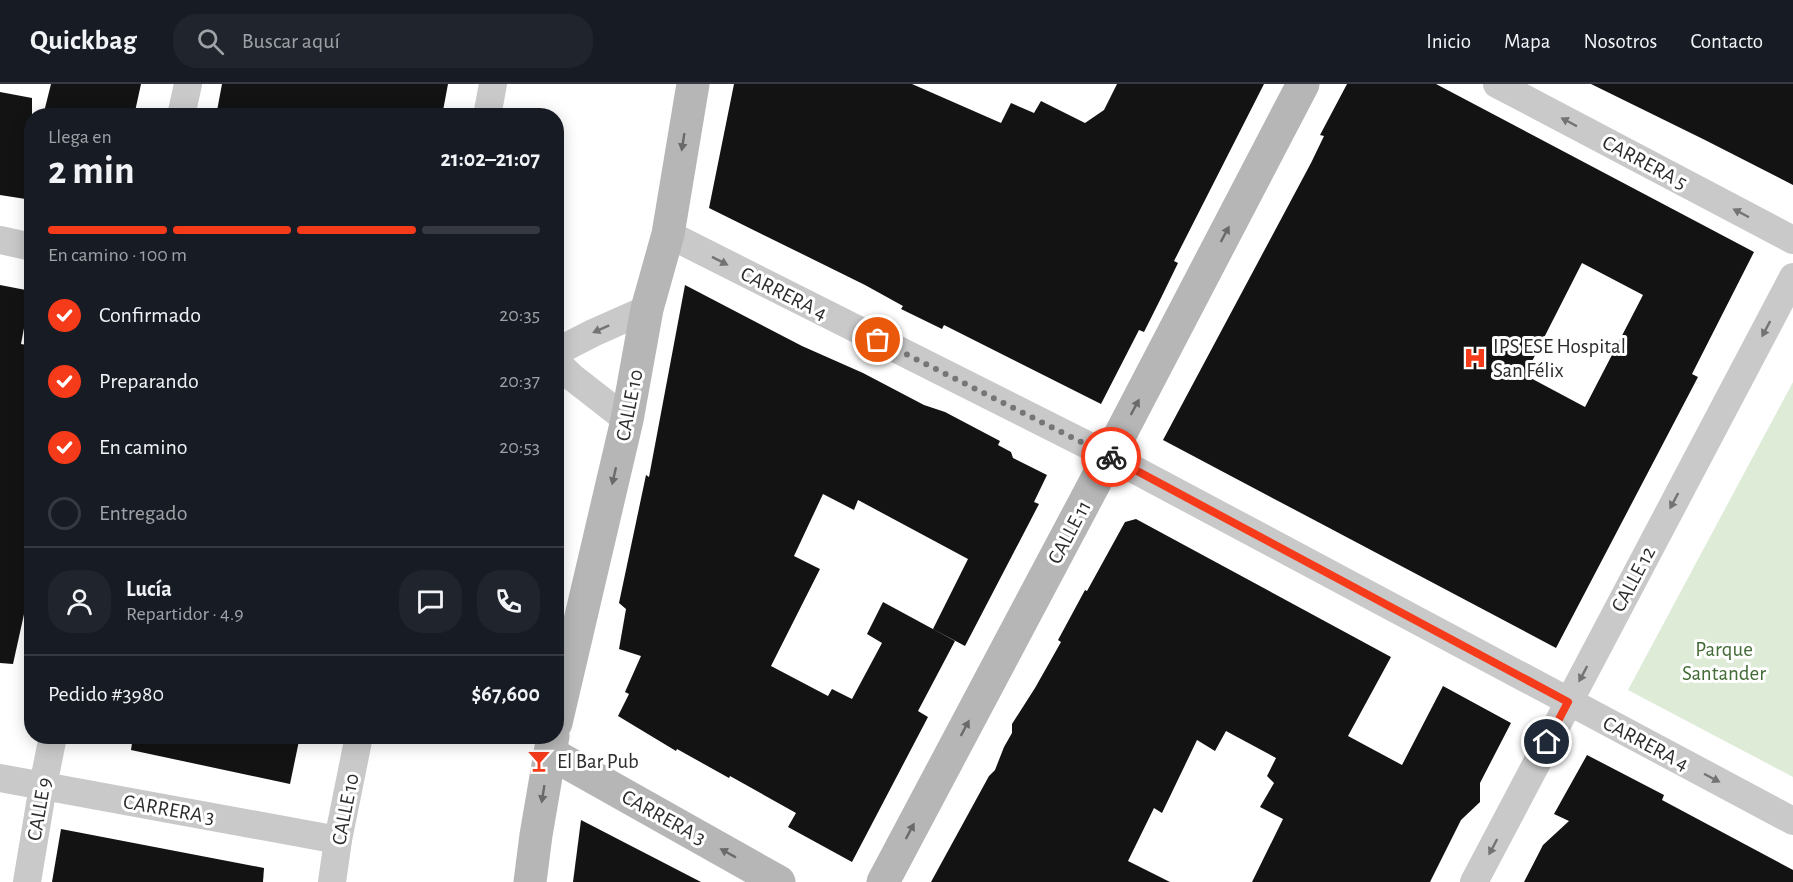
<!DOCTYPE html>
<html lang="es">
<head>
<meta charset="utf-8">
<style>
  :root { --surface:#171b24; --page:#20242c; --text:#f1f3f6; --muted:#9ea1a6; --line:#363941; --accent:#f63b1b }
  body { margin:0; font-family:"Alegreya Sans",sans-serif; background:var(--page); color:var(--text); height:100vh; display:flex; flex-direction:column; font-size:22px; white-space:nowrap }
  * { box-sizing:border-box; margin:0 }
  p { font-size:20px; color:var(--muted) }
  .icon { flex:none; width:33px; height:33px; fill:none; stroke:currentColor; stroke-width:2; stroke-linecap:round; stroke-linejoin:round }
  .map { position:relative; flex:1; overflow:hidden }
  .details { position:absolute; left:24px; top:24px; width:540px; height:636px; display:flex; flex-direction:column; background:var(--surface); border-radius:24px; box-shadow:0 3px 15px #0003 }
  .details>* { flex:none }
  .pin { position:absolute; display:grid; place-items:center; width:51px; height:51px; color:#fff; margin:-26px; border:3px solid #fff; border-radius:50%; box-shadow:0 2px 6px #0007 }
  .courier { position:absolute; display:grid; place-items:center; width:60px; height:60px; margin:-30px; border:4px solid #f63b1b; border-radius:50%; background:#fff; color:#222; box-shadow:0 2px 8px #0007 }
  .headline em { font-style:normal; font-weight:700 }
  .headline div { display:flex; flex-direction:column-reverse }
  .headline { display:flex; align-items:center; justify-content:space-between; height:102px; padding:0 24px }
  h1 { font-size:39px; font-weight:700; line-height:45px }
  .bar { display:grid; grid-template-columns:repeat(4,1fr); gap:9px 6px; align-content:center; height:72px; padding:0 24px }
  .bar i { height:8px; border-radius:4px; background:var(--line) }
  .bar .selected { background:var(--accent) }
  .bar p { grid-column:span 4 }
  .line { display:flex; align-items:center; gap:15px; padding:0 24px; border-top:2px solid var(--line) }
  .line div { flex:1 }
  .round { display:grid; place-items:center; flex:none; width:63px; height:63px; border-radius:24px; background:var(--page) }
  ol { padding:0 24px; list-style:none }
  li { display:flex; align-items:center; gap:18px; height:66px }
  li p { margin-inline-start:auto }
  li .icon { padding:6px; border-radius:50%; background:var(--accent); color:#fff; stroke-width:4 }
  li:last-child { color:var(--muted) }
  li i { width:33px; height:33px; border:3px solid var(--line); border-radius:50% }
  header { display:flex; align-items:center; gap:36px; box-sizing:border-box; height:84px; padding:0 30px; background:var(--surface); border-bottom:2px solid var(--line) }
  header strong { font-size:28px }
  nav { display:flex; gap:33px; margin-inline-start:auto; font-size:21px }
  .search { width:420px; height:54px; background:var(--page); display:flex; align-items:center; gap:15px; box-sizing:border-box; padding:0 21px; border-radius:24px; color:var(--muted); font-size:22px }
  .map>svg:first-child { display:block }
  .green { fill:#ddebd7 }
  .building { fill:#131313; fill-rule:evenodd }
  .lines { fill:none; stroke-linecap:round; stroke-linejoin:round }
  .street { stroke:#c9c9c9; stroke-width:28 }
  .secondary { stroke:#b6b6b6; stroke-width:33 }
  .oneway { fill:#737373 }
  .oneway2 { fill:#6a6a6a }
  .done { stroke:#767676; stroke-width:6; stroke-dasharray:0 10.8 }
  .route { stroke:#f63b1b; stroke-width:8 }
  .labels { text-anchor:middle; stroke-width:6; stroke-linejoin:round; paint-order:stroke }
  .street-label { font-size:21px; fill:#2c2c2c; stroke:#fff }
  .poi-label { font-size:21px; fill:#2c2c2c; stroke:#fff; text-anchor:start }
  .park-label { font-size:21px; fill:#436b35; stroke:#fff }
</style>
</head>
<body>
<header>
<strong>Quickbag</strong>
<div class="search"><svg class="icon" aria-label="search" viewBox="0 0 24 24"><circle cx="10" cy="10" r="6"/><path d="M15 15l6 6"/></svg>Buscar aquí</div>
<nav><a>Inicio</a><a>Mapa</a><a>Nosotros</a><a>Contacto</a></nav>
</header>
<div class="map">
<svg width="1793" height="798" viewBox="0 0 1793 798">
  <rect width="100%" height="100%" fill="#fff"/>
  <polygon class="green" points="1793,298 1793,693 1628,606"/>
  <g class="building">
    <polygon points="51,0 141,0 134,32 43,32"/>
    <polygon points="222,0 448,0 442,32 216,32"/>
    <polygon points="734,0 912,0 1001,39 1011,19 1034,29 1041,17 1085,39 1104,26 1117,0 1264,0 1174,177 1178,179 1161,214 1144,248 1139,246 1101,320 944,241 942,245 901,225 903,222 865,201 709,124"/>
    <path d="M1347,0H1436L1754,168L1692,290L1698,293L1556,564L1163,356L1311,79L1324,52L1320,51ZM1582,179L1643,211L1585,323L1525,291Z"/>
    <polygon points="1591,0 1793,0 1793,101 1705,56"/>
    <polygon points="0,8 32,14 32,116 0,111"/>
    <polygon points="0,201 31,207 21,260 32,262 32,494 13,580 0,579"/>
    <polygon points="685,201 802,262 863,289 924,321 945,328 1000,357 998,361 1011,368 1013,374 1047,391 1034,418 1039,420 965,562 933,545 968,475 858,416 854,426 823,410 794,472 820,485 771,582 828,612 832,605 852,615 882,559 867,550 883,518 955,557 918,627 928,633 852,778 788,743 796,729 730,692 729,694 677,665 676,667 618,632 629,610 625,608 641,572 619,565 626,525 619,519 646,391 649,393"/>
    <polygon points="1136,435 1391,573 1348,652 1402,681 1443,602 1511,639 1480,699 1480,718 1461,736 1430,798 1252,798 1283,735 1260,723 1274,699 1267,692 1276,674 1226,647 1215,667 1197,656 1162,729 1154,724 1128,777 1170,798 931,798 989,692 995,686 1004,663 1012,649 1012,640 1035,604 1061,558 1058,556 1085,506 1087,507 1125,438"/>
    <polygon points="133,652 300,652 290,700 131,666"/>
    <polygon points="1587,671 1664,711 1662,716 1793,786 1793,798 1524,798 1543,761 1569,737 1554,730"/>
    <polygon points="581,736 701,798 573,798"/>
    <polygon points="61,745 264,784 263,798 52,798"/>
  </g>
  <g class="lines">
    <g class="street">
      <polyline points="1497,0 1793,156"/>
      <polyline points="181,32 188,0"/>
      <polyline points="487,32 493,0"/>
      <polyline points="668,150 1109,372 1793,737"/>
      <polyline points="0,156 32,163"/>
      <polyline points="556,268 593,249 647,225"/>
      <polyline points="556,278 572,293 627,336"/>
      <polyline points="0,694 338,756"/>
      <polyline points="27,798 43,702 53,652"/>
      <polyline points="332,798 338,756 359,652"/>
      <polyline points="1474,798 1793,193"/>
    </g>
    <g class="secondary">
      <polyline points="556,639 627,336 647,225 668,150 693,0"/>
      <polyline points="550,669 779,798"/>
      <polyline points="530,798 536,751 553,652"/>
      <polyline points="883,798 1109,372 1303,0"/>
    </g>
  </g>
  <defs><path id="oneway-solid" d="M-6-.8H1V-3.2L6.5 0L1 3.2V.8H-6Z" transform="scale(1.5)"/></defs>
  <g class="oneway">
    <use href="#oneway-solid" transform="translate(1569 38) rotate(-152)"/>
    <use href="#oneway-solid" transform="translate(1741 129) rotate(-152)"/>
    <use href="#oneway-solid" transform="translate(720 177) rotate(27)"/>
    <use href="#oneway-solid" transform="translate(601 245) rotate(156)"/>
    <use href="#oneway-solid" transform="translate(1766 245) rotate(118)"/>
    <use href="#oneway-solid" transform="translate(1674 417) rotate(118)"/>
    <use href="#oneway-solid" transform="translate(1583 590) rotate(118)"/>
    <use href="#oneway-solid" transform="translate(1712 694) rotate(28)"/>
    <use href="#oneway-solid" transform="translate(1493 763) rotate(118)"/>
  </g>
  <g class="oneway2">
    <use href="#oneway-solid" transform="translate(683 58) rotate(99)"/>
    <use href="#oneway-solid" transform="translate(1225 150) rotate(-62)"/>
    <use href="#oneway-solid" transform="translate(1135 323) rotate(-62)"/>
    <use href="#oneway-solid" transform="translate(614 392) rotate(103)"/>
    <use href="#oneway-solid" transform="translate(965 644) rotate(-62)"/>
    <use href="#oneway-solid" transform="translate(543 710) rotate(99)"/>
    <use href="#oneway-solid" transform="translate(910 747) rotate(-62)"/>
    <use href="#oneway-solid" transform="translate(728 769) rotate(-151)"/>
  </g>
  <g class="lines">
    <polyline class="done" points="878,256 1111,373"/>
    <polyline class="route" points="1111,373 1568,618 1547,658"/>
  </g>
  <defs>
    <g id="hospital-bare" transform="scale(1.8)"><path d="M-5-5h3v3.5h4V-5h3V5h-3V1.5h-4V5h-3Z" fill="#f63b1b" stroke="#fff" stroke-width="2.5" paint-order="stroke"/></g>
    <g id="bar-bare" transform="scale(1.8)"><path d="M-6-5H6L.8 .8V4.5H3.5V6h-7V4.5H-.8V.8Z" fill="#f63b1b" stroke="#fff" stroke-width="2.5" paint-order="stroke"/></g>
  </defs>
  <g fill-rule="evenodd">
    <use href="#hospital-bare" x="1475" y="274"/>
    <use href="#bar-bare" x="539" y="677"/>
  </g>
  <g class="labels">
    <g class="street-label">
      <text transform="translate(1645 78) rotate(28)" y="7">CARRERA 5</text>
      <text transform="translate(784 209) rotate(27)" y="7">CARRERA 4</text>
      <text transform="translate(629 321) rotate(-79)" y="7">CALLE 10</text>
      <text transform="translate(1069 448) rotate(-62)" y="7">CALLE 11</text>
      <text transform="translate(1633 495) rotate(-62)" y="7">CALLE 12</text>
      <text transform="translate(1646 659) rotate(28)" y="7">CARRERA 4</text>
      <text transform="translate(39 725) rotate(-80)" y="7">CALLE 9</text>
      <text transform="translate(169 725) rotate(10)" y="7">CARRERA 3</text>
      <text transform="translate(345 725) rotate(-79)" y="7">CALLE 10</text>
      <text transform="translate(664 733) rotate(29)" y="7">CARRERA 3</text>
    </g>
    <g class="poi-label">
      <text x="1493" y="269">IPS ESE Hospital<tspan x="1493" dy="24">San Félix</tspan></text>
      <text x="557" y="684">El Bar Pub</text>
    </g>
    <g class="park-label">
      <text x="1724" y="572">Parque<tspan x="1724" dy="24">Santander</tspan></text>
    </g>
  </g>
</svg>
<div class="pin" style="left:878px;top:256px;background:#ea580c"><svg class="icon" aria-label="bag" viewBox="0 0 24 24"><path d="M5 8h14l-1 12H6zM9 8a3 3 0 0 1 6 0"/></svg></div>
<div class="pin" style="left:1547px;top:658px;background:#1f2937"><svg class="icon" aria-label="home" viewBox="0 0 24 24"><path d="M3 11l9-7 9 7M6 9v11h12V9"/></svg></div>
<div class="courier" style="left:1111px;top:373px"><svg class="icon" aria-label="bike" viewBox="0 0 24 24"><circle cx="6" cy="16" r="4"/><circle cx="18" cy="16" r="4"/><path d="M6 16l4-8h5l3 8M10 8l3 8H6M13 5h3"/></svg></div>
<section class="details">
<div class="headline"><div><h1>2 min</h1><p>Llega en</p></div><em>21:02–21:07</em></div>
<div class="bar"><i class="selected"></i><i class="selected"></i><i class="selected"></i><i></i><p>En camino · 100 m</p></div>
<ol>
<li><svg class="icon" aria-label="check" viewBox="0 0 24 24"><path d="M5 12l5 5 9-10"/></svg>Confirmado<p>20:35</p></li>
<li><svg class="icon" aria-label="check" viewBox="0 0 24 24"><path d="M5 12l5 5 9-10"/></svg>Preparando<p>20:37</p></li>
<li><svg class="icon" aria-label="check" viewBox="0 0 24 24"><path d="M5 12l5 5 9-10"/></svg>En camino<p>20:53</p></li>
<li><i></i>Entregado</li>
</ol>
<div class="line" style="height:108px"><a class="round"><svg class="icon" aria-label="person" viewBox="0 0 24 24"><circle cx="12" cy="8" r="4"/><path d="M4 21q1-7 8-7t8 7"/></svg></a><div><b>Lucía</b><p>Repartidor · 4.9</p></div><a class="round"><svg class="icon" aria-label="chat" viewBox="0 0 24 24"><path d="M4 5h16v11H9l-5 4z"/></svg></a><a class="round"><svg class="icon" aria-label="phone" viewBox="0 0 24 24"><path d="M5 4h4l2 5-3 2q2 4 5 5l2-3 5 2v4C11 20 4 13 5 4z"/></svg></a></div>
<div class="line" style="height:78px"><div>Pedido #3980</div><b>$67,600</b></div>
</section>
</div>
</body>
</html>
